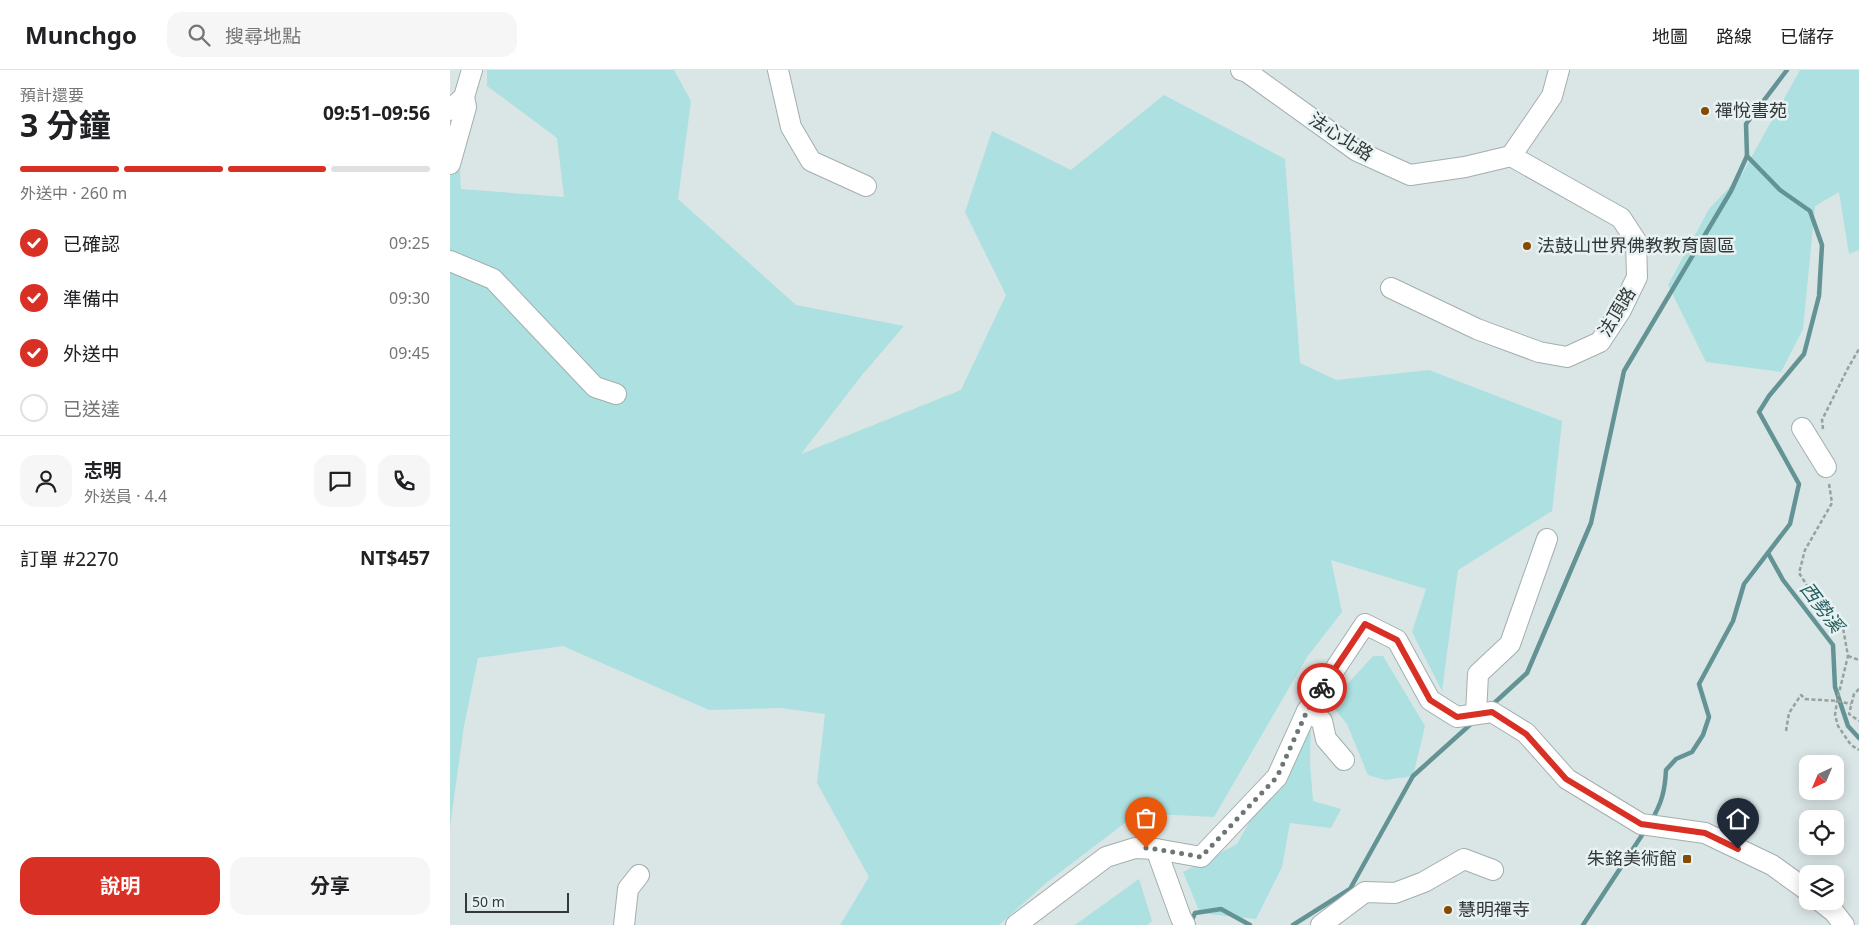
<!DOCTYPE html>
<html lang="zh-TW">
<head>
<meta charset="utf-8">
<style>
  :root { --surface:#fff; --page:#f6f6f6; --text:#202124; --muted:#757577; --line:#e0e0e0; --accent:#d93025 }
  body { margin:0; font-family:"Noto Sans","Noto Sans TC",sans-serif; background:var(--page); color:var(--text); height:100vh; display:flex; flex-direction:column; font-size:19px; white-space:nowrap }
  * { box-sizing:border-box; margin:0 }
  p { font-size:16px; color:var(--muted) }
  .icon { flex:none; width:28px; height:28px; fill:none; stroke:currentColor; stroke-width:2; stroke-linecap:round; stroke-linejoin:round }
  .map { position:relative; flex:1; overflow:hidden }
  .sheet { display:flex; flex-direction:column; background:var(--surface); width:450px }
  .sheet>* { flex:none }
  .needle { width:32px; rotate:224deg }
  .tools { position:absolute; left:1349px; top:685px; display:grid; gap:10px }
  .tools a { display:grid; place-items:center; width:45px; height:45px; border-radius:10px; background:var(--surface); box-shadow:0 2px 12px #0003; font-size:25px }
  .scale { position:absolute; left:15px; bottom:12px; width:104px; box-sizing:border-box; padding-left:5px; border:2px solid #333838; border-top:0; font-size:14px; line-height:18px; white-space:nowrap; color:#333838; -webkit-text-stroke:4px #e8f2f2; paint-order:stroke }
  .pin { position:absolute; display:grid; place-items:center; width:42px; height:42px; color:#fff; margin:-51px -21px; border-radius:50% 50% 50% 0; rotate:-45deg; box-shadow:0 0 5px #0007 }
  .pin .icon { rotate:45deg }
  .courier { position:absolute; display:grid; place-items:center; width:50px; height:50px; margin:-25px; border:4px solid #d93025; border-radius:50%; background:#fff; color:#222; box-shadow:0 1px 6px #0007 }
  .headline em { font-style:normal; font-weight:700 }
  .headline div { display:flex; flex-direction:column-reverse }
  .headline { display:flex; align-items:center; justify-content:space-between; height:85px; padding:0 20px }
  h1 { font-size:32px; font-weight:700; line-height:38px }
  .bar { display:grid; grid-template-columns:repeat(4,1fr); gap:8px 5px; align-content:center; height:60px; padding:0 20px }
  .bar i { height:6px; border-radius:4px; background:var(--line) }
  .bar .current { background:var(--accent) }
  .bar p { grid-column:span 4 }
  .line { display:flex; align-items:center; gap:12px; padding:0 20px; border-top:1px solid var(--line) }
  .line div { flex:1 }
  .round { display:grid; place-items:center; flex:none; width:52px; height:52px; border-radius:15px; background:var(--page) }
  ol { padding:0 20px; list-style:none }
  li { display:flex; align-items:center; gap:15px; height:55px }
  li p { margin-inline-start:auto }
  li .icon { padding:5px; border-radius:50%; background:var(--accent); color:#fff; stroke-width:4 }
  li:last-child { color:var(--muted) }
  li i { width:28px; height:28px; border:2px solid var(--line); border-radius:50% }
  .cta { display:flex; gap:10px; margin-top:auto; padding:10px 20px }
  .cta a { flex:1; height:58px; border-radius:15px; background:var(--accent); color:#fff; font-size:20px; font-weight:700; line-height:58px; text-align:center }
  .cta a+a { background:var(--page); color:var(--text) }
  header { display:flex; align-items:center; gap:30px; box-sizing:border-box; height:70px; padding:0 25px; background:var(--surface); border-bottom:1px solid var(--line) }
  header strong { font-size:24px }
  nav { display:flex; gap:28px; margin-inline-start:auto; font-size:18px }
  .search { width:350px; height:45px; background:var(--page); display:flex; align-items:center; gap:12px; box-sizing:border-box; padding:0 18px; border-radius:15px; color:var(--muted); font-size:19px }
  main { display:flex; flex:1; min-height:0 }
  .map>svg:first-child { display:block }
  .green { fill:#ade0e0 }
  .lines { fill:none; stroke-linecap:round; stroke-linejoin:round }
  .stream { stroke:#639394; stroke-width:4.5 }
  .minor-casing { stroke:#a4aeae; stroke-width:22 }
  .path { stroke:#97a0a0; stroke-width:2.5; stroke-dasharray:4 2.5; stroke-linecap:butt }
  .minor { stroke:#fff; stroke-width:20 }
  .done { stroke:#6d7575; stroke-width:5; stroke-dasharray:0 9 }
  .route { stroke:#d93025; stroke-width:6 }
  .poi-dot { fill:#854b00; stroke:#e8f2f2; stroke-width:2 }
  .labels { text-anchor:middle; stroke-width:5; stroke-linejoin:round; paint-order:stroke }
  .poi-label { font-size:18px; fill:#333838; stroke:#e8f2f2; text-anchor:start }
  .street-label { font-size:18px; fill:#333838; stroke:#e8f2f2 }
  .water-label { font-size:19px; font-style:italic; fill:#255e5f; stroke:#e8f2f2 }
</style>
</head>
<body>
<header>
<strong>Munchgo</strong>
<div class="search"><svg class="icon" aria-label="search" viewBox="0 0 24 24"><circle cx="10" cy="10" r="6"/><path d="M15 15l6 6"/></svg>搜尋地點</div>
<nav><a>地圖</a><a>路線</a><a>已儲存</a></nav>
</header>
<main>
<section class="sheet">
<div class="headline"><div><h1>3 分鐘</h1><p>預計還要</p></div><em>09:51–09:56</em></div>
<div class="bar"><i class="current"></i><i class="current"></i><i class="current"></i><i></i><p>外送中 · 260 m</p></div>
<ol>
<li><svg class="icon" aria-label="check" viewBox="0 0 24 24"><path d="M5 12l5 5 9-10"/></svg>已確認<p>09:25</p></li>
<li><svg class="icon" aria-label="check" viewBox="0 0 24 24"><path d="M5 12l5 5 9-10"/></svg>準備中<p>09:30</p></li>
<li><svg class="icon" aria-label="check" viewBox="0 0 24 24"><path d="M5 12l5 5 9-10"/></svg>外送中<p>09:45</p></li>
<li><i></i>已送達</li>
</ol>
<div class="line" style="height:90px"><a class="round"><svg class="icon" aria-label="person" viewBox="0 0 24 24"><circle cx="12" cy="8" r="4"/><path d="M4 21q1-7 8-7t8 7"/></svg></a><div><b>志明</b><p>外送員 · 4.4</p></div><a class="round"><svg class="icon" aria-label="chat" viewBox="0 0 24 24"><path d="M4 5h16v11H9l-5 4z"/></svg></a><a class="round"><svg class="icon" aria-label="phone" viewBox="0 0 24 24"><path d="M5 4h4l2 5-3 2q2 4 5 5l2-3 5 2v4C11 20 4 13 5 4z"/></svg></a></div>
<div class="line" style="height:65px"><div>訂單 #2270</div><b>NT$457</b></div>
<div class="cta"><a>說明</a><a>分享</a></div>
</section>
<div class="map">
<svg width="1409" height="855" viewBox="0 0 1409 855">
  <rect width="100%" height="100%" fill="#dae5e5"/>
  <g class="green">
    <polygon points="37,0 224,0 241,31 228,129 346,235 454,256 412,305 351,384 511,320 556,225 515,142 542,61 621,100 714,25 835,89 850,293 886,310 979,300 1112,351 1102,441 1008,500 992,621 962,562 976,519 881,490 892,542 857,587 764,747 688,743 596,813 549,855 390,855 419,807 367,713 375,644 331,638 259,640 113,576 28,588 14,656 0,757 0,78 8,72 11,119 114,127 107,68 37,16"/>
    <polygon points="1350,0 1409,0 1409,180 1399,184 1389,122 1365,136 1353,259 1331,302 1256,292 1218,215 1259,139 1292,104"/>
    <polygon points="923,586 933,586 975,656 963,706 935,710 918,705 897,654 880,633"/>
    <polygon points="861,644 860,693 863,731 891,739 881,758 840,753 832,797 806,849 750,843 733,802 787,774"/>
    <polygon points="689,809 702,851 697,855 625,855"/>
  </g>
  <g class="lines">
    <g class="stream">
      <polyline points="1318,483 1333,510 1383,575 1385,617 1398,656 1409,668"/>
      <polyline points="1041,636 1077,603 1141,453 1174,301 1281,121 1297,86"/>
      <path d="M1201,751C1212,733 1215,720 1216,700L1226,689L1242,682L1253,665L1259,647L1249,614L1283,551L1294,514L1340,454L1349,414L1309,342L1319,326L1354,284L1369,226L1372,175L1360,141L1330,120L1297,86L1296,54L1337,0"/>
      <polyline points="741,852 745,843 771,839 800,855"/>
      <polyline points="843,855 900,819 963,706 1022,653"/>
      <polyline points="1133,855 1196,759"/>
    </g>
    <g class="minor-casing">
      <g id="minor">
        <polyline points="328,0 341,57 361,91 416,116"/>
        <polyline points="791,0 797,2 907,81 960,105 1015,97 1061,86"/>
        <polyline points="0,40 14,27 22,0"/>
        <polyline points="1061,86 1102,26 1109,0"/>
        <polyline points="0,94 16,37 14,27"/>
        <polyline points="0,191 43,209 145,317 166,324"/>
        <polyline points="941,218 1027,259 1089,282 1117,287 1150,272 1171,240 1187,207 1186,171 1171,148 1061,86"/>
        <polyline points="1352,358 1376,397"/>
        <polyline points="857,641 872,651 876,669 894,690"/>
        <polyline points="1026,644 1028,604 1060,574 1097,469"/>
        <polyline points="706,779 731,848 735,855"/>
        <polyline points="1370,831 1384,842 1394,855"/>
        <polyline points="174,855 178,819 189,805"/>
        <polyline points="566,855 656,787 685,778 706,779 751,787 827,707 857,641 915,554 947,570 980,630 1007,647 1042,642 1076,663 1117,709 1191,754 1255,763 1322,795 1358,821"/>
        <polyline points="871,855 915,822 945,823 974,812 1014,789 1043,800"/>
      </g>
    </g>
    <g class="path">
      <polyline points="1373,359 1372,350 1398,298 1409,279"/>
      <polyline points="1379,414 1382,433 1355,480 1349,503 1362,523 1393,558 1398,586 1387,631 1385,645 1388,656 1401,675 1409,680"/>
      <polyline points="1398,586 1409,590"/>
      <polyline points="1409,619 1404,624 1399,644 1409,651"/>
      <polyline points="1336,661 1339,643 1351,625 1355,629 1387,631 1401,634"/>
    </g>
    <use href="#minor" class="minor"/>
  </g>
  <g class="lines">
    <polyline class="done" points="696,778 706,779 751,787 827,707 857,641 872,618"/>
    <polyline class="route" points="872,618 915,554 947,570 980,630 1007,647 1042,642 1076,664 1116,709 1191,754 1255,763 1288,779"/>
  </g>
  <g class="poi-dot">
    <circle cx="1255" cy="41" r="5"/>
    <circle cx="1077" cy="176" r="5"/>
    <rect x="1232" y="784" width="10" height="10" rx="2.5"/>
    <circle cx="998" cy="840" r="5"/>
  </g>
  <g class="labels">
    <g class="poi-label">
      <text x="1265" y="47">禪悅書苑</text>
      <text x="1087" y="182">法鼓山世界佛教教育園區</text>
      <text x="1227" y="795" text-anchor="end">朱銘美術館</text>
      <text x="1008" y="846">慧明禪寺</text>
    </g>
    <g class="street-label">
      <text transform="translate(891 67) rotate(33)" y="6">法心北路</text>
      <text transform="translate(1167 242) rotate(-59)" y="6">法頂路</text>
    </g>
    <g class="water-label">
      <text transform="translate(1372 537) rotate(53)" y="7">西勢溪</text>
    </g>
  </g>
</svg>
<div class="tools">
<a><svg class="needle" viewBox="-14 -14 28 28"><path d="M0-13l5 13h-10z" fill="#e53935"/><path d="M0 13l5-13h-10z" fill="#757577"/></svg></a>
<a><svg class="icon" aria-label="locate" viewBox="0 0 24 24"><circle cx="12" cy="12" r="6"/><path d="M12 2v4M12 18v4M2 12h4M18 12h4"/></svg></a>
<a><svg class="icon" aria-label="layers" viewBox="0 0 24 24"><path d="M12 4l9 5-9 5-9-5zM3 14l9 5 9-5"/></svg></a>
</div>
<div class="scale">50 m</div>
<div class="pin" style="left:696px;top:778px;background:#ea580c"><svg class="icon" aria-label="bag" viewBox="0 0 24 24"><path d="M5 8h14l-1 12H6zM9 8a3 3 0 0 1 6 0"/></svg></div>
<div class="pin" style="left:1288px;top:779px;background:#1f2937"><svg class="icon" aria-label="home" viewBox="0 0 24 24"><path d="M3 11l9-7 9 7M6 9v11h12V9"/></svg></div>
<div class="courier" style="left:872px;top:618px"><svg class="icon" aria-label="bike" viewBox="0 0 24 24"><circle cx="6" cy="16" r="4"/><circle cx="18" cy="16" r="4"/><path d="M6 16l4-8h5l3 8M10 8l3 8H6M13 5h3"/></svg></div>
</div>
</main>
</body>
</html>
